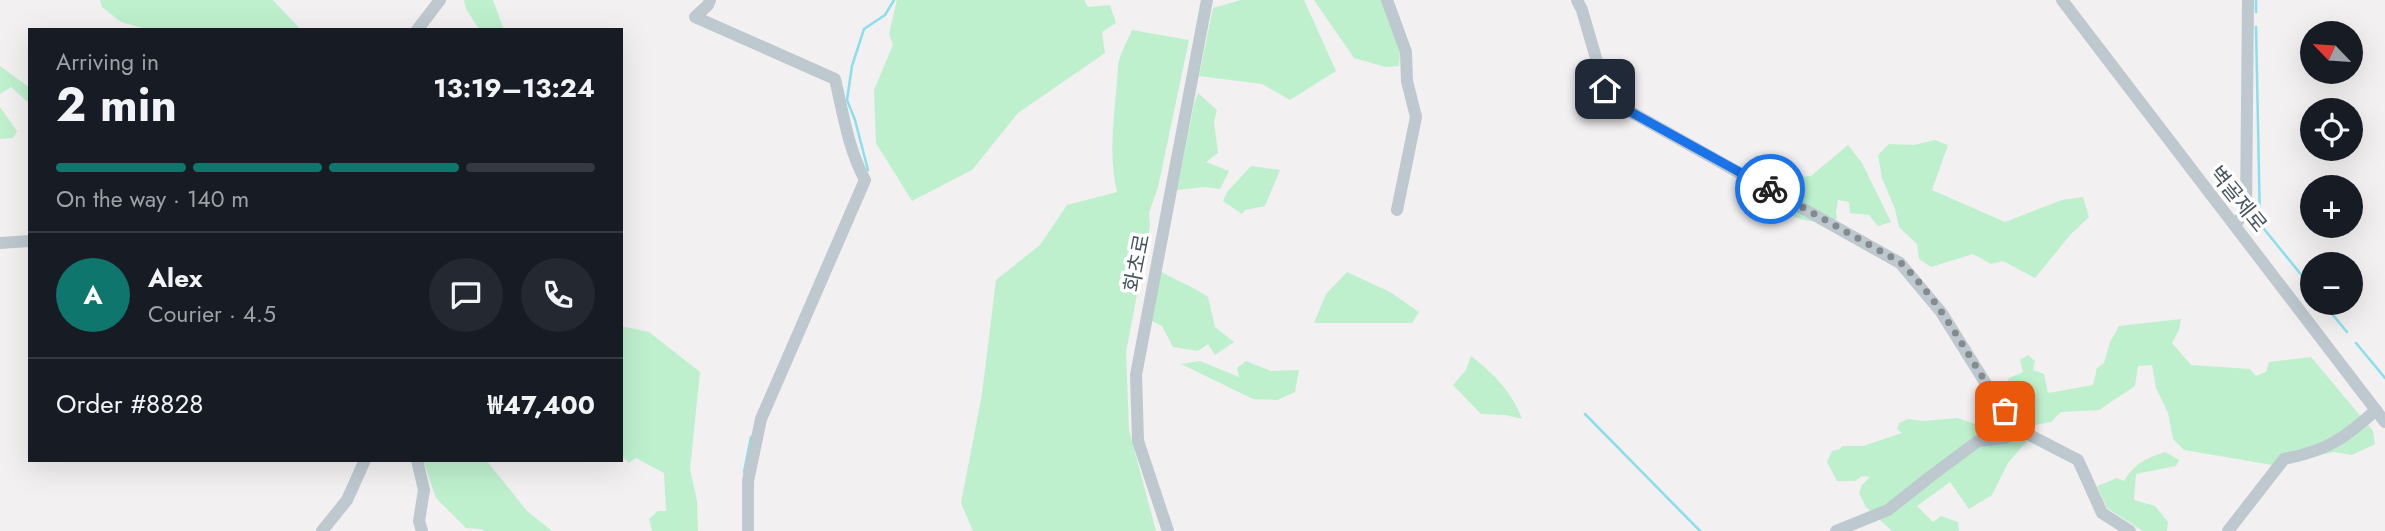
<!DOCTYPE html>
<html lang="en">
<head>
<meta charset="utf-8">
<style>
  :root { --surface:#171b24; --page:#242831; --text:#f1f3f6; --muted:#9ea1a6; --line:#363941; --accent:#0f766e }
  body { margin:0; font-family:Jost,"Noto Sans KR",sans-serif; background:var(--page); color:var(--text); height:100vh; display:flex; flex-direction:column; font-size:26px; white-space:nowrap }
  * { box-sizing:border-box; margin:0 }
  p { font-size:23px; color:var(--muted) }
  .icon { flex:none; width:38px; height:38px; fill:none; stroke:currentColor; stroke-width:2; stroke-linecap:round; stroke-linejoin:round }
  .map { position:relative; flex:1; overflow:hidden }
  .details { position:absolute; left:28px; top:28px; width:595px; height:434px; display:flex; flex-direction:column; background:var(--surface); border-radius:0px; box-shadow:0 7px 28px #0002 }
  .details>* { flex:none }
  .needle { width:46px; rotate:295deg }
  .buttons { position:absolute; left:2300px; top:21px; display:grid; gap:14px }
  .buttons a { display:grid; place-items:center; width:63px; height:63px; border-radius:50%; background:var(--surface); box-shadow:0 7px 28px #0002; font-size:35px }
  .pin { position:absolute; display:grid; place-items:center; width:60px; height:60px; color:#fff; margin:-30px; border-radius:14px; box-shadow:0 4px 10px #0006 }
  .courier { position:absolute; display:grid; place-items:center; width:70px; height:70px; margin:-35px; border:5px solid #1a73e8; border-radius:50%; background:#fff; color:#222; box-shadow:0 2px 9px #0007 }
  .summary em { font-style:normal; font-weight:700 }
  .summary div { display:flex; flex-direction:column-reverse }
  .summary { display:flex; align-items:center; justify-content:space-between; height:119px; padding:0 28px }
  h1 { font-size:46px; font-weight:700; line-height:52px }
  .bar { display:grid; grid-template-columns:repeat(4,1fr); gap:10px 7px; align-content:center; height:84px; padding:0 28px }
  .bar i { height:9px; border-radius:5px; background:var(--line) }
  .bar .current { background:var(--accent) }
  .bar p { grid-column:span 4 }
  .line { display:flex; align-items:center; gap:18px; padding:0 28px; border-top:2px solid var(--line) }
  .line div { flex:1 }
  .round { display:grid; place-items:center; flex:none; width:74px; height:74px; border-radius:37px; background:var(--page) }
  .map>svg:first-child { display:block }
  .green { fill:#bef0ce }
  .lines { fill:none; stroke-linecap:round; stroke-linejoin:round }
  .stream { stroke:#8bdfed; stroke-width:2.5 }
  .minor { stroke:#bdc8cf; stroke-width:12 }
  .done { stroke:#838b91; stroke-width:7; stroke-dasharray:0 12.6 }
  .route { stroke:#1a73e8; stroke-width:9 }
  .labels { text-anchor:middle; stroke-width:7; stroke-linejoin:round; paint-order:stroke }
  .street-label { font-size:21px; fill:#47555e; stroke:#fff }
</style>
</head>
<body>
<div class="map">
<svg width="2385" height="531" viewBox="0 0 2385 531">
  <rect width="100%" height="100%" fill="#f2f0f0"/>
  <g class="green">
    <polygon points="100,0 273,0 301,30 150,30 121,22 102,7"/>
    <polygon points="464,0 493,0 504,30 479,29 466,9"/>
    <polygon points="897,0 1084,0 1088,7 1110,5 1116,23 1102,32 1105,53 1018,113 972,170 912,201 876,143 874,90 893,45 889,34"/>
    <polygon points="1241,0 1304,0 1336,71 1290,100 1262,84 1199,76 1213,8"/>
    <polygon points="1314,0 1383,0 1400,52 1399,66 1386,67 1354,58"/>
    <path d="M1132,30L1189,40L1158,187L1149,213L1150,226L1126,352L1129,430L1156,531H973L961,503L982,394L996,280L1040,245L1067,205L1117,192C1107,151 1116,107 1118,66C1119,55 1128,40 1132,30Z"/>
    <polygon points="0,66 30,88 30,104 11,87 0,94"/>
    <polygon points="1198,93 1217,110 1214,122 1218,153 1206,162 1229,171 1220,189 1205,187 1177,190 1194,104"/>
    <polygon points="0,107 17,131 13,138 0,139"/>
    <polygon points="1935,140 1948,145 1932,190 2005,222 2062,200 2083,197 2089,217 2071,234 2035,278 2003,261 1991,264 1973,254 1931,267 1919,259 1917,244 1899,227 1895,209 1882,178 1878,155 1889,144 1914,145"/>
    <path d="M1848,145L1862,163L1891,222L1878,226L1869,215L1850,213L1849,202L1838,200L1836,212L1837,219C1812,225 1800,221 1778,208L1782,189L1790,178L1811,176Z"/>
    <polygon points="1251,166 1280,170 1265,206 1245,210 1242,214 1223,201 1227,192"/>
    <path d="M1160,271C1176,281 1193,286 1208,297L1215,327L1234,342L1215,355L1208,344L1198,351L1173,347L1162,326L1152,321Z"/>
    <polygon points="1347,272 1390,292 1419,312 1412,323 1314,323 1326,294"/>
    <polygon points="2181,319 2179,330 2172,343 2191,365 2250,369 2256,376 2266,372 2269,362 2311,357 2373,431 2375,444 2352,455 2334,452 2273,465 2184,450 2173,439 2168,413 2156,388 2152,365 2138,366 2135,386 2099,410 2061,412 2051,422 2024,427 2012,412 2018,399 2006,387 2009,378 2023,372 2020,360 2028,355 2035,361 2033,370 2044,374 2048,393 2093,385 2097,368 2104,363 2110,342 2119,326"/>
    <polygon points="621,326 649,332 700,372 690,469 697,501 698,531 652,531 649,519 658,511 666,511 664,473 636,458 629,463 621,456"/>
    <path d="M1471,356C1492,372 1513,393 1522,419L1505,415L1481,414L1453,385L1466,370Z"/>
    <polygon points="1200,361 1239,377 1237,368 1246,361 1271,371 1299,370 1295,392 1277,400 1253,399 1181,364"/>
    <polygon points="1957,418 2027,441 2008,463 1992,495 1969,509 1950,482 1917,506 1933,522 1941,516 1958,522 1959,531 1892,531 1866,507 1859,493 1862,485 1870,477 1862,476 1855,481 1837,481 1827,462 1832,451 1840,449 1842,446 1863,446 1902,433 1897,429 1899,423 1908,419 1924,421"/>
    <path d="M2165,452L2179,460L2176,466L2136,474L2134,500L2155,506L2168,522L2167,531H2143L2107,508L2097,486L2117,478L2124,481C2134,464 2146,458 2165,452Z"/>
    <polygon points="423,460 486,460 527,511 552,531 483,531 482,529 466,528 436,498"/>
  </g>
  <g class="lines">
    <g class="stream">
      <polyline points="2256,0 2256,12"/>
      <polyline points="2256,27 2260,224 2312,288"/>
      <polyline points="868,170 855,120 847,100 852,66 864,29 885,15 894,0"/>
      <polyline points="2323,303 2347,332"/>
      <polyline points="2356,343 2385,378"/>
      <polyline points="1585,414 1700,531"/>
      <polyline points="744,472 751,437"/>
    </g>
    <g class="minor">
      <path d="M710,0L708,5L695,17L835,79C843,113 848,148 865,180L761,419L748,481V531"/>
      <polyline points="1387,0 1406,52 1407,81 1416,117 1397,210"/>
      <polyline points="1577,0 1582,10 1605,89 1620,106 1900,263 1941,312 1988,387 2022,431"/>
      <polyline points="2062,0 2385,422"/>
      <polyline points="417,30 440,0"/>
      <polyline points="2235,225 2246,211 2248,0"/>
      <polyline points="0,243 30,241"/>
      <polyline points="417,460 424,490 419,521 422,531"/>
      <polyline points="322,531 347,500 365,460"/>
      <polyline points="1168,531 1138,441 1136,375 1207,0"/>
      <polyline points="1836,531 1888,510 1931,476 1978,441 2005,438 2022,431 2078,460 2102,513 2130,531"/>
      <path d="M2228,531L2284,459C2326,451 2344,439 2376,410"/>
    </g>
  </g>
  <g class="lines">
    <path class="done" d="M1770,189L1900,262C1944,304 1970,362 2005,411"/>
    <polyline class="route" points="1605,89 1620,106 1770,189"/>
  </g>
  <g class="labels">
    <g class="street-label">
      <text transform="translate(2238 199) rotate(51)" y="7">벽골제로</text>
      <text transform="translate(1137 263) rotate(-79)" y="7">화초로</text>
    </g>
  </g>
</svg>
<div class="buttons">
<a><svg class="needle" viewBox="-14 -14 28 28"><path d="M0-13l5 13h-10z" fill="#e53935"/><path d="M0 13l5-13h-10z" fill="#9ea1a6"/></svg></a>
<a><svg class="icon" aria-label="locate" viewBox="0 0 24 24"><circle cx="12" cy="12" r="6"/><path d="M12 2v4M12 18v4M2 12h4M18 12h4"/></svg></a>
<a>+</a>
<a>−</a>
</div>
<div class="pin" style="left:2005px;top:411px;background:#ea580c"><svg class="icon" aria-label="bag" viewBox="0 0 24 24"><path d="M5 8h14l-1 12H6zM9 8a3 3 0 0 1 6 0"/></svg></div>
<div class="pin" style="left:1605px;top:89px;background:#1f2937"><svg class="icon" aria-label="home" viewBox="0 0 24 24"><path d="M3 11l9-7 9 7M6 9v11h12V9"/></svg></div>
<div class="courier" style="left:1770px;top:189px"><svg class="icon" aria-label="bike" viewBox="0 0 24 24"><circle cx="6" cy="16" r="4"/><circle cx="18" cy="16" r="4"/><path d="M6 16l4-8h5l3 8M10 8l3 8H6M13 5h3"/></svg></div>
<section class="details">
<div class="summary"><div><h1>2 min</h1><p>Arriving in</p></div><em>13:19–13:24</em></div>
<div class="bar"><i class="current"></i><i class="current"></i><i class="current"></i><i></i><p>On the way · 140 m</p></div>
<div class="line" style="height:126px"><b class="round" style="background:var(--accent);color:#fff">A</b><div><b>Alex</b><p>Courier · 4.5</p></div><a class="round"><svg class="icon" aria-label="chat" viewBox="0 0 24 24"><path d="M4 5h16v11H9l-5 4z"/></svg></a><a class="round"><svg class="icon" aria-label="phone" viewBox="0 0 24 24"><path d="M5 4h4l2 5-3 2q2 4 5 5l2-3 5 2v4C11 20 4 13 5 4z"/></svg></a></div>
<div class="line" style="height:91px"><div>Order #8828</div><b>₩47,400</b></div>
</section>
</div>
</body>
</html>
